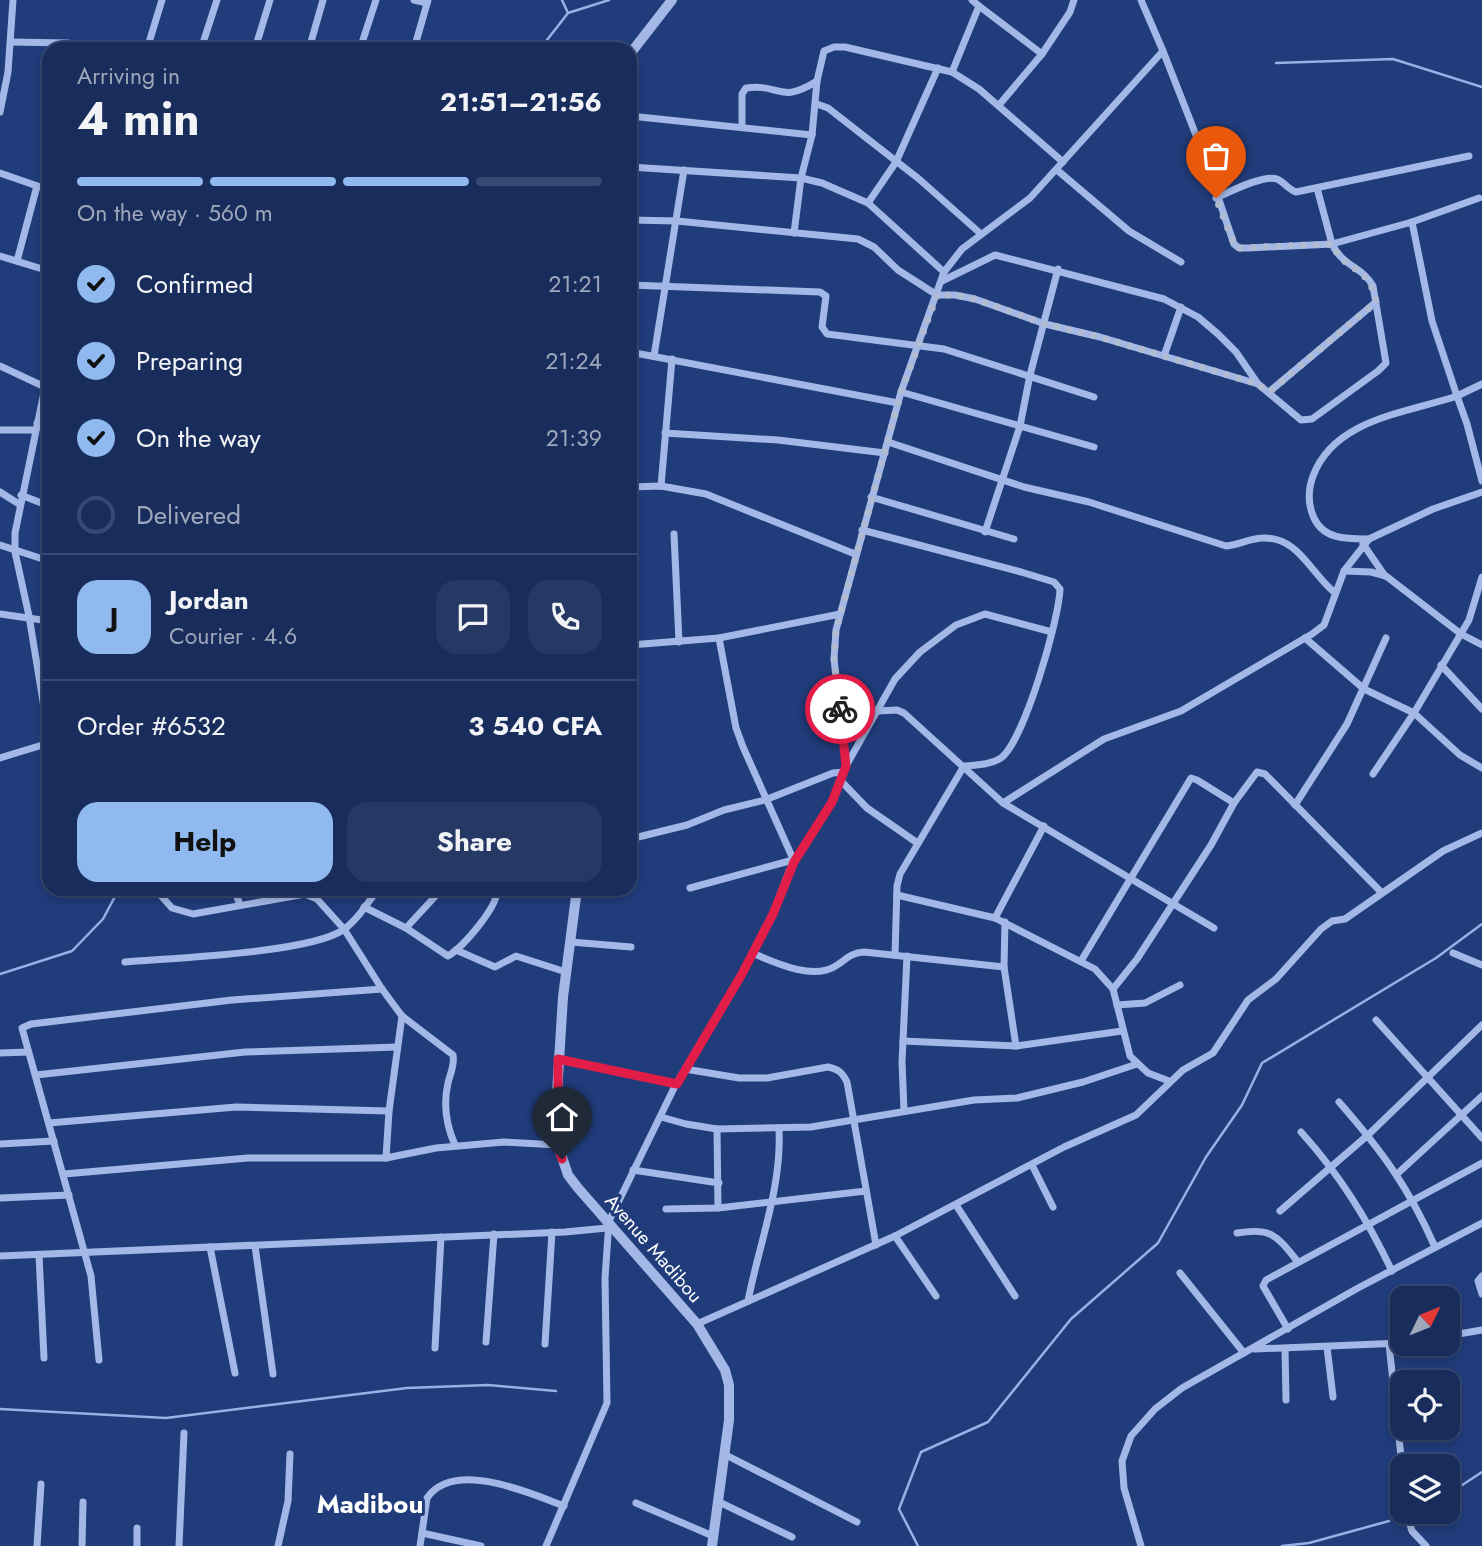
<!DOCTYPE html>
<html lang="en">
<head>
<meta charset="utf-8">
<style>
  :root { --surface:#192d5c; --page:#263965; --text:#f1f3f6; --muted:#9fa8bb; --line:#374972; --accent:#90b9f0 }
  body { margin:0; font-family:Jost,sans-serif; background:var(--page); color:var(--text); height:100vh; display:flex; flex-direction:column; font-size:26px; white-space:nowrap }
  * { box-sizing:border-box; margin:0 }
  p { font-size:23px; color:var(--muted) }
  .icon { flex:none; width:38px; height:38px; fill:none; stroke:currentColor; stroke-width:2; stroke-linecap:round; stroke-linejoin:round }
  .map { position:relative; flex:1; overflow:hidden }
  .sheet { position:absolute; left:42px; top:42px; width:595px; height:854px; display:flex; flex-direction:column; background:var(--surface); border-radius:21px; box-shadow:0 4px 10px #0003,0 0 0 2px var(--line) }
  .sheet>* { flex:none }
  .needle { width:46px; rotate:47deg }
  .tools { position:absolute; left:1390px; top:1286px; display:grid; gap:14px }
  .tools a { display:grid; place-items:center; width:70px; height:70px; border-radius:14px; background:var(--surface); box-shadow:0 4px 10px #0003,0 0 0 2px var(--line); font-size:35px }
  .pin { position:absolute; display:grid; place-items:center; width:60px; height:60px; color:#fff; margin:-72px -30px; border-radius:50% 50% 50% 0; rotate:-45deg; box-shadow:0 0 7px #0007 }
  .pin .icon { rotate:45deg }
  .courier { position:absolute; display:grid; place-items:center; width:70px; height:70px; margin:-35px; border:5px solid #e11d48; border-radius:50%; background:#fff; color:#222; box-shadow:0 2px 9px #0007 }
  .head em { font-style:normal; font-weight:700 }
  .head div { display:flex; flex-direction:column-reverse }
  .head { display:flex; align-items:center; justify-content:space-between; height:119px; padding:0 35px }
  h1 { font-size:46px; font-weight:700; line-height:52px }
  .bar { display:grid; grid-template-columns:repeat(4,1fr); gap:10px 7px; align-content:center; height:84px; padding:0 35px }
  .bar i { height:9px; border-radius:5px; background:var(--line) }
  .bar .on { background:var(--accent) }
  .bar p { grid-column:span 4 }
  .line { display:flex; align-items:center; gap:18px; padding:0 35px; border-top:2px solid var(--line) }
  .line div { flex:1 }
  .round { display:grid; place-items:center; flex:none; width:74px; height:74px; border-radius:21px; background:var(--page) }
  ol { padding:0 35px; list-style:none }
  li { display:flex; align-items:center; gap:21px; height:77px }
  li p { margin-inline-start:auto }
  li .icon { padding:7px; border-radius:50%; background:var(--accent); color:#111; stroke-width:4 }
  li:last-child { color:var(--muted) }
  li i { width:38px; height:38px; border:4px solid var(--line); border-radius:50% }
  .action { display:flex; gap:14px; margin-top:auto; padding:14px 35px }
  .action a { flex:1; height:80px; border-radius:21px; background:var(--accent); color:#111; font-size:28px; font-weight:700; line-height:80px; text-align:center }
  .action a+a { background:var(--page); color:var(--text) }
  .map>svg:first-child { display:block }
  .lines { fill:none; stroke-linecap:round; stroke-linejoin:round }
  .stream { stroke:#97b1e7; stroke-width:2.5 }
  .minor { stroke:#a3b8e6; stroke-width:7 }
  .tertiary { stroke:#a3b8e6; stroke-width:10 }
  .done { stroke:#b1bbd1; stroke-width:7; stroke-dasharray:0 12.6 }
  .route { stroke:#e11d48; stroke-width:9 }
  .labels { text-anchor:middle; stroke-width:6; stroke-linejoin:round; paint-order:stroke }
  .street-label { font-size:19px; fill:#fff; stroke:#213c7b }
  .district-label { font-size:26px; font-weight:bold; fill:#fff; stroke:#213c7b }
</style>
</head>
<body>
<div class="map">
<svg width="1482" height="1546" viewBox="0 0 1482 1546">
  <rect width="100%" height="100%" fill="#213c7b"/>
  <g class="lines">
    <g class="stream">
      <polyline points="562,0 568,13"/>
      <polyline points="540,49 568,13 609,0"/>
      <polyline points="1276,63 1393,59 1482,87"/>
      <polyline points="0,974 72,951 103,919 119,889"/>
      <polyline points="0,1409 166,1418 407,1388 488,1385 556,1391"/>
      <polyline points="1447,1495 1482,1472"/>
      <polyline points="918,1546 899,1509 921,1452 988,1422 1071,1319 1158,1243 1206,1157 1242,1105 1262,1063 1436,958 1482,924"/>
      <polyline points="1282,1546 1309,1543 1389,1521"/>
    </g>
    <g class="minor">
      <polyline points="414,0 427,3"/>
      <polyline points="979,6 1042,54 999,105"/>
      <polyline points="11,42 67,43 94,49"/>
      <polyline points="147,49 162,0"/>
      <polyline points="201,49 217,0"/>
      <polyline points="255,49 270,0"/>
      <polyline points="309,49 323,0"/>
      <polyline points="360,49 376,0"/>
      <polyline points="414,49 428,0"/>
      <polyline points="1042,54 1070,12 1074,0"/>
      <polyline points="952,72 979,6 972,0"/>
      <polyline points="817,104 828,108 919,179 981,234"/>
      <polyline points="0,112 8,72 13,0"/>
      <polyline points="630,116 812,135"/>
      <path d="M742,127V94L746,88C780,83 779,105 817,81"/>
      <polyline points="630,167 801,178 822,183 868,203 944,272"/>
      <polyline points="1057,170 1129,231 1181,262"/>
      <polyline points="0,173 49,190"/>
      <polyline points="1317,188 1332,244 1412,222 1479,198"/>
      <path d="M1216,198C1229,192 1264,174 1277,179C1284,182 1288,189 1296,192L1469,156"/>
      <polyline points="868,203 896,162 938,68"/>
      <polyline points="630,220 677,221 858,239 874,247 898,270 937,295 955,295 975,299 1045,324 1100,337 1258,384"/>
      <polyline points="1412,222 1432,321 1457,396 1482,384"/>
      <polyline points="794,233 801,178 812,135 817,81 824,51 834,47 845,47 952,72 979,89 1063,162"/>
      <polyline points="0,256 49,271"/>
      <polyline points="17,261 37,186"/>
      <path d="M942,281L995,255L1164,299L1198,317L1218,334L1236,352L1258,384L1301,420L1312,419L1378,371L1386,363L1373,286C1362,266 1343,267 1332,244L1248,248H1239L1234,244L1203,153L1163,51"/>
      <polyline points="630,285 820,292 826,296 822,327 827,334 944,349 1094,397"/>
      <polyline points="630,352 898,403"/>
      <polyline points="654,356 684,170"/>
      <polyline points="1164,356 1181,307"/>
      <polyline points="0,366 45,387"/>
      <polyline points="49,368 15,533 15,552 29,616 49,738"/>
      <polyline points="901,392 1094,447"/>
      <polyline points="1269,392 1376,302"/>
      <polyline points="37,423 49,427"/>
      <polyline points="0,430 35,430"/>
      <polyline points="665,433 778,440 885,453"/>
      <path d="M888,442L1024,487L1089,502L1226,546C1239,545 1251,538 1263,538C1298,537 1310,572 1334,592"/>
      <polyline points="661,486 672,359"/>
      <polyline points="630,487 661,486 706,494 855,554"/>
      <polyline points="0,492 19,504"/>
      <polyline points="21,495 49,506"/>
      <polyline points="871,497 1014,539"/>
      <path d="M862,530L1021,572L1054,582L1060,589C1059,620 1024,741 1001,758C990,765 976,765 964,766L900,874L897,886L895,955"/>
      <polyline points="985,532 1020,426 1030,375 1058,269"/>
      <polyline points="674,534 679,642"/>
      <path d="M1369,539C1348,539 1324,540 1314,518C1307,503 1308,490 1313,476C1334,419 1406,413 1457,396L1467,424L1482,481"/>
      <polyline points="1363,544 1385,576"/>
      <polyline points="0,545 49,561"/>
      <polyline points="1344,571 1371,572 1386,576 1461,634 1482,645"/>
      <polyline points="0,614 49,621"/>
      <polyline points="719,638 736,728 743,747 794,861"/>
      <polyline points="1305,638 1364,689 1414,713 1460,755 1482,768"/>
      <polyline points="630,645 719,638 840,614"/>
      <polyline points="1441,665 1482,709"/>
      <polyline points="878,711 897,710 904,713 1003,803 1214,928"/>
      <polyline points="0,758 49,743"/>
      <polyline points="846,766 895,679 920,652 956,625 985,614 1052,632"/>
      <polyline points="1373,774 1414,713 1469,620 1482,577"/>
      <polyline points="841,781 867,808 916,842"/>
      <polyline points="1003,803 1104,739 1181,711 1312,634 1324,625 1344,571 1369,539 1433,509 1482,492"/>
      <polyline points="1295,805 1347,724 1386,638"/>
      <polyline points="630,839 687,825 724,810 765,800 833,773 844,772"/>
      <polyline points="690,888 793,860"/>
      <path d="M155,889L172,908L193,914L305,894L317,899L344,929L382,989L402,1016L453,1055C455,1065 450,1074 448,1083C443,1105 446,1125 455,1145"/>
      <polyline points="234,889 240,905"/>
      <polyline points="897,895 995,918 1095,969 1113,989 1130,1056 1148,1073 1169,1081"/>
      <path d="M364,907L406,928L448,956C463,947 499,906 497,889"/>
      <polyline points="995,918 1044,826"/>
      <polyline points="1005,922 1004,967 1016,1046"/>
      <polyline points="406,928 442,889"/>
      <polyline points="571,942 631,947"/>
      <polyline points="456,950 495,967 516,956 566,972"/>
      <path d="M752,953C774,962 811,980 834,967C846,960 850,953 864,952L1004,967"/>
      <polyline points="1453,953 1482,965"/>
      <polyline points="1081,961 1191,778 1197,780 1234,803"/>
      <path d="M125,962C171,958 309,953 343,930C357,920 368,903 378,889"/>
      <polyline points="1113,989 1137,959 1211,845 1234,803 1257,772 1265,774 1382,893"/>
      <polyline points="1117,1005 1145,1003 1180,985"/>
      <polyline points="1376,1020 1482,1138"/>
      <polyline points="903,1041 1016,1046 1122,1031"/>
      <polyline points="0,1053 28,1052"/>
      <polyline points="558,1059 676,1084"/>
      <path d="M685,1069L739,1078H767L828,1067C838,1069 842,1072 847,1082L876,1245"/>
      <polyline points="36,1075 245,1052 397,1047"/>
      <path d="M1339,1102C1382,1151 1409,1188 1435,1247"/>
      <polyline points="904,1111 902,1062 907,956"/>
      <polyline points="661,1117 686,1124 717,1129 811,1127 974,1100 1017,1098 1083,1082 1137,1064"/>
      <polyline points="49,1123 236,1107 389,1111"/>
      <polyline points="717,1129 718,1208"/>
      <path d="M1301,1132C1340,1175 1367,1219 1392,1271"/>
      <polyline points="0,1144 54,1141"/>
      <polyline points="386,1158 389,1111 402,1016"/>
      <polyline points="1032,1165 1053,1207"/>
      <polyline points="633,1170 719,1183"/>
      <polyline points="64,1174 248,1158 386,1158 436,1148 504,1142 558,1145"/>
      <polyline points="1397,1174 1482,1096"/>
      <polyline points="0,1198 69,1195"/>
      <polyline points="956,1205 1015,1296"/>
      <polyline points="666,1209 718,1208 866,1191"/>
      <polyline points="1280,1211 1368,1135 1482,1025"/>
      <path d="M1237,1233C1272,1227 1277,1236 1298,1262"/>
      <polyline points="895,1236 936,1296"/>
      <polyline points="255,1246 273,1374"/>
      <polyline points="210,1247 235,1373"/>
      <polyline points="39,1255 44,1358"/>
      <polyline points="0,1256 565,1232 607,1228"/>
      <polyline points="1180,1273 1244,1353"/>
      <polyline points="1482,1276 1478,1281 1482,1294"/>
      <path d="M748,1301C759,1244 782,1187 779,1129"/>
      <polyline points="697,1324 895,1236 1064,1147 1136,1115 1183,1070 1213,1053 1248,1000 1276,979 1321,929 1332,921 1345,919 1443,851 1482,833"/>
      <polyline points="1288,1329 1263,1286 1266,1280 1482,1163"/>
      <polyline points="1447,1336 1482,1330"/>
      <polyline points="486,1342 494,1234"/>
      <polyline points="545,1344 552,1232"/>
      <polyline points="1389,1344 1402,1466"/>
      <polyline points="1327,1347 1333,1397"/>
      <polyline points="435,1348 441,1237"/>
      <polyline points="1255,1349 1402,1343"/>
      <polyline points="1285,1349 1286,1400"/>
      <polyline points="99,1360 91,1276 22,1028 31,1024 232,1000 382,989"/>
      <polyline points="724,1454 857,1522"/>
      <polyline points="717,1501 792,1537"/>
      <polyline points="636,1503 713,1536"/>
      <polyline points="1406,1512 1412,1531 1426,1546"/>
      <polyline points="422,1533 481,1546"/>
      <polyline points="37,1546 41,1484"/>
      <polyline points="82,1546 83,1502"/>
      <polyline points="137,1546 137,1528"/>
      <polyline points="179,1546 184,1433"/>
      <polyline points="278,1546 288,1501 290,1454"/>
      <path d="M420,1546L427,1498C454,1459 530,1493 564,1506"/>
      <polyline points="546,1546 607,1403 605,1278 609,1221 676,1084 742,974 773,914 789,871 832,802 846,766 834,659 836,630 901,392 944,272 962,249 1030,198 1163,51 1141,0"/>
      <polyline points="1141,1546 1124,1488 1122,1461 1131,1436 1155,1409 1182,1388 1358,1288 1482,1223"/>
    </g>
    <g class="tertiary">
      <polyline points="630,54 672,0"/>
      <polyline points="577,889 563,997 556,1109 558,1145 568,1175 578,1188 697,1324 725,1370 729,1385 729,1420 712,1546"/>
    </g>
  </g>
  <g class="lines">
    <path class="done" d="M840,709L834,659L836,630L901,392L937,295H955L975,299L1045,324L1100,337L1258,384L1269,392L1376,302C1369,263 1347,275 1332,244L1239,248L1234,244L1216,198"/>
    <polyline class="route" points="562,1159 558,1145 558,1059 677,1084 742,974 773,914 794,862 832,802 846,766 840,709"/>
  </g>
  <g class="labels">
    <g class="street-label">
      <text transform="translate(654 1248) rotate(49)" y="7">Avenue Madibou</text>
    </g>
    <g class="district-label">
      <text x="370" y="1513">Madibou</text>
    </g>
  </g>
</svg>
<div class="tools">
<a><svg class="needle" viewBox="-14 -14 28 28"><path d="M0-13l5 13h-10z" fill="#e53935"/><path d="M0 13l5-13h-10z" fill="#9fa8bb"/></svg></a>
<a><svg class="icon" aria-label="locate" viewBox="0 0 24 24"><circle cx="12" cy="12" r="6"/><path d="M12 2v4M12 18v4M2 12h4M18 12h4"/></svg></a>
<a><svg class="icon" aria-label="layers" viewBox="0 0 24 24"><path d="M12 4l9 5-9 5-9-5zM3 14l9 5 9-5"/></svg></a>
</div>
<div class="pin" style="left:1216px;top:198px;background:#ea580c"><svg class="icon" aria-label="bag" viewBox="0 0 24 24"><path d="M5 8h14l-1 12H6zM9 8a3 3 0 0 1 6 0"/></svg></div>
<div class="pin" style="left:562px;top:1159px;background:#1f2937"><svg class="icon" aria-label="home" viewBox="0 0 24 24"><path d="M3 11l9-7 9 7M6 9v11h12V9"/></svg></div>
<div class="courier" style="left:840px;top:709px"><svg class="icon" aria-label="bike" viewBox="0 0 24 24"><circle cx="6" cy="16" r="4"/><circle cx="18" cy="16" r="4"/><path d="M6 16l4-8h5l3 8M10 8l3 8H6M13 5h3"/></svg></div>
<section class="sheet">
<div class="head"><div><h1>4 min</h1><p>Arriving in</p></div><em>21:51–21:56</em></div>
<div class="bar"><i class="on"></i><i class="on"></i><i class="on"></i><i></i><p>On the way · 560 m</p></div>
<ol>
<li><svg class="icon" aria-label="check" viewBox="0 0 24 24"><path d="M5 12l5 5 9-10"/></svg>Confirmed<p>21:21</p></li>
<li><svg class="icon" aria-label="check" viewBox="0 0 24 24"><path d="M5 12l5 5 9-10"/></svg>Preparing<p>21:24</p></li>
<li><svg class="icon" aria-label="check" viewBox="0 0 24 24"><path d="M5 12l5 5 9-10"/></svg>On the way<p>21:39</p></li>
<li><i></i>Delivered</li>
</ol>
<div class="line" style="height:126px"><b class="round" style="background:var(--accent);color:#111">J</b><div><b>Jordan</b><p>Courier · 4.6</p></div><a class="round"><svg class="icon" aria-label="chat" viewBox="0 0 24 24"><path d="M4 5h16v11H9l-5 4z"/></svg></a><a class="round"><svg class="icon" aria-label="phone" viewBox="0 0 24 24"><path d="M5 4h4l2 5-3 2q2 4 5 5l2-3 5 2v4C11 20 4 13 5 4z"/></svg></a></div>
<div class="line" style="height:91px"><div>Order #6532</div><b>3 540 CFA</b></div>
<div class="action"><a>Help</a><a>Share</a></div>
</section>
</div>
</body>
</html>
